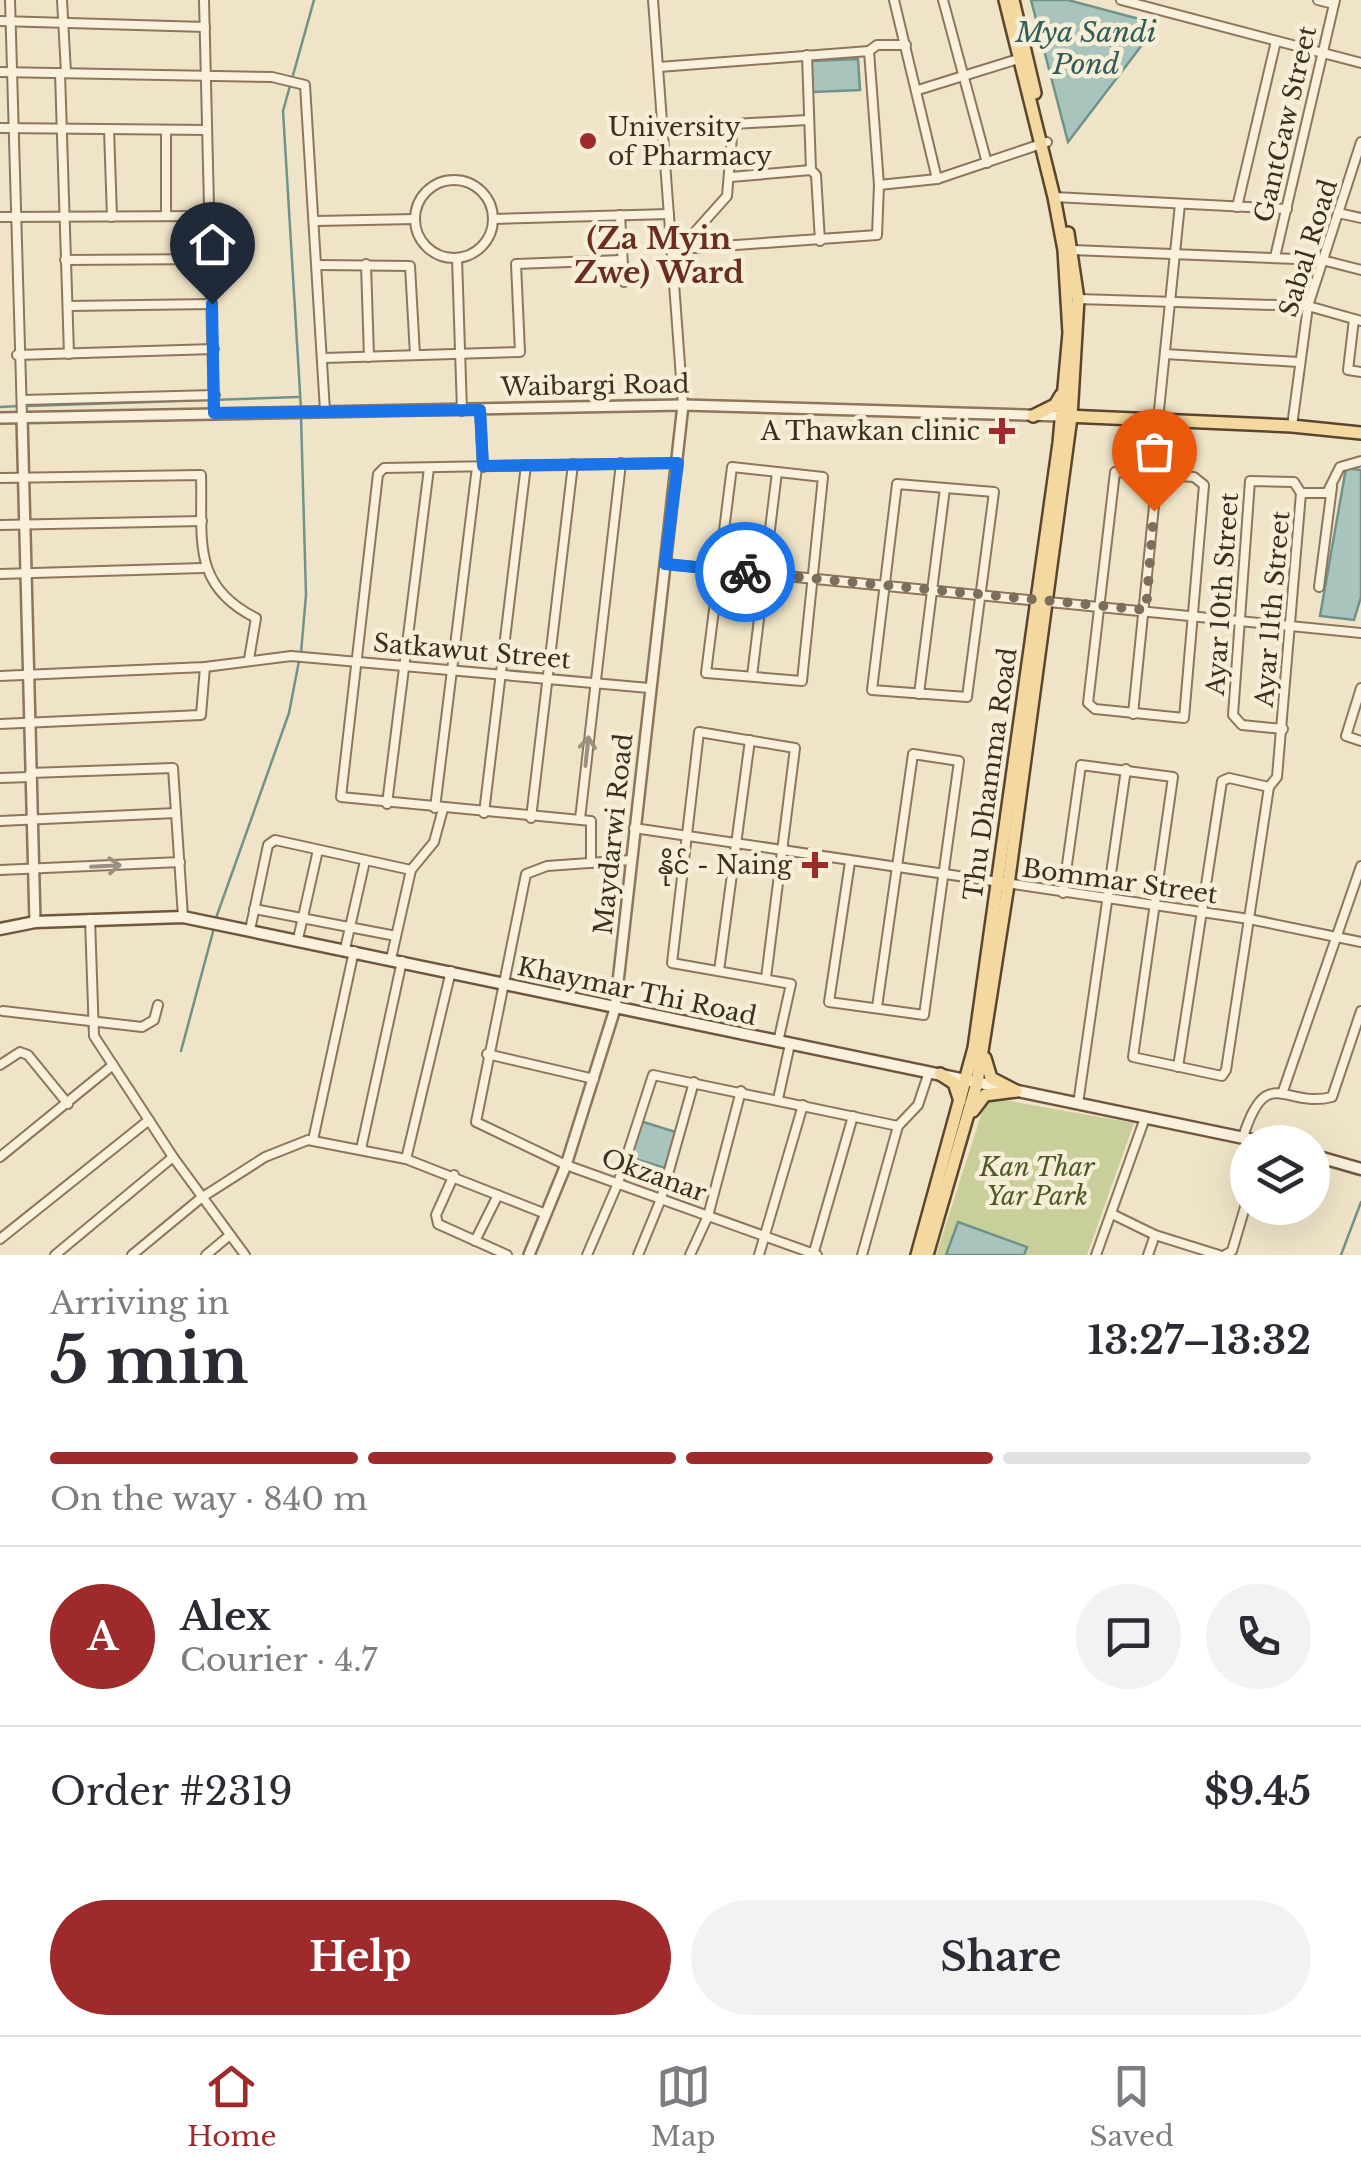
<!DOCTYPE html>
<meta charset="utf-8">
<style>
body{margin:0;font-family:"Libre Baskerville","Noto Sans Myanmar",serif;background:#f2f2f3;color:#2b2b33;height:100vh;display:flex;flex-direction:column;font-size:38px;white-space:nowrap}
*{box-sizing:border-box;margin:0}
p{font-size:32px;color:#7c7c81}
.icon{flex:none;width:55px;height:55px;fill:none;stroke:currentColor;stroke-width:2;stroke-linecap:round;stroke-linejoin:round}
.map{position:relative;height:1255px;overflow:hidden}
.side{display:flex;flex-direction:column;background:#fff;flex:1}
.side>*{flex:none}
.controls{position:absolute;left:1230px;top:1125px;display:grid;gap:20px}
.controls a{display:grid;place-items:center;width:100px;height:100px;border-radius:50%;background:#fff;box-shadow:0 10px 40px #0002;font-size:50px}
.pin{position:absolute;display:grid;place-items:center;width:85px;height:85px;color:#fff;margin:-102px -42px;border-radius:50% 50% 50% 0;rotate:-45deg;box-shadow:0 0 10px #0007}
.pin .icon{rotate:45deg}
.courier{position:absolute;display:grid;place-items:center;width:100px;height:100px;margin:-50px;border:8px solid #1a73e8;border-radius:50%;background:#fff;color:#222;box-shadow:0 2px 12px #0007}
.headline em{font-style:normal;font-weight:800}
.headline div{display:flex;flex-direction:column-reverse}
.headline{display:flex;align-items:center;justify-content:space-between;height:170px;padding:0 50px}
h1{font-size:65px;font-weight:800;line-height:75px}
.bar{display:grid;grid-template-columns:repeat(4,1fr);gap:15px 10px;align-content:center;height:120px;padding:0 50px}
.bar i{height:12px;border-radius:8px;background:#e1e1e2}
.bar .on{background:#9e2a2b}
.bar p{grid-column:span 4}
.line{display:flex;align-items:center;gap:25px;padding:0 50px;border-top:2px solid #e1e1e2}
.line div{flex:1}
.round{display:grid;place-items:center;flex:none;width:105px;height:105px;border-radius:52px;background:#f2f2f3}
.cta{display:flex;gap:20px;margin-top:auto;padding:20px 50px}
.cta a{flex:1;height:115px;border-radius:60px;background:#9e2a2b;color:#fff;font-size:40px;font-weight:800;line-height:115px;text-align:center}
.cta a+a{background:#f2f2f3;color:#2b2b33}
.menu{display:flex;justify-content:space-around;align-items:center;height:140px;border-top:2px solid #e1e1e2;background:#fff;font-size:28px;color:#7c7c81}
.menu a{display:grid;justify-items:center;gap:5px}
.menu .on{color:#9e2a2b}
.map>svg:first-child{display:block}
</style>
<div class="map">
<svg width="1361" height="1255" viewBox="0 0 1361 1255">
<rect width="100%" height="100%" fill="#f0e4c8"/>
<path fill="#c9cf9b" d="M987,1097L1134,1123L1087,1255H936Z"/>
<g fill="#a9c4bc" stroke="#6f938a" stroke-width="2.5">
<path d="M1031,0H1068L1158,24L1068,142Z"/>
<path d="M858,59L860,90L813,92L811,61Z"/>
<path d="M1346,468L1361,470V597L1354,620L1320,616Z"/>
<path d="M640,1121L676,1132L665,1168L629,1157Z"/>
<path d="M958,1222L1027,1247L1024,1255H946Z"/>
</g>
<g fill="none" stroke-linecap="round" stroke-linejoin="round">
<g stroke="#6f938a" stroke-width="2.5">
<path d="M27,406L298,397"/>
<path d="M0,407L19,406"/>
<path d="M301,409L283,111L314,0"/>
<path d="M301,653L306,595L301,417"/>
<path d="M216,918L289,713L299,661"/>
<path d="M181,1051L214,928"/>
<path d="M1341,1255L1361,1202"/>
</g>
<g stroke="#8d765c" stroke-width="12">
<g id="minor">
<path d="M10,0L22,417"/>
<path d="M62,0L66,73"/>
<path d="M204,0L214,413"/>
<path d="M653,0L683,405"/>
<path d="M894,0L937,179"/>
<path d="M943,0L987,163"/>
<path d="M1121,0L1361,63"/>
<path d="M1318,0L1334,4"/>
<path d="M0,21L205,27"/>
<path d="M869,51L877,45H906"/>
<path d="M807,55L811,170L816,175L820,241"/>
<path d="M659,67L869,51L879,185L877,235L679,249"/>
<path d="M0,72L272,77L305,85L325,411"/>
<path d="M60,73L69,354"/>
<path d="M918,90L1018,59"/>
<path d="M0,128L207,130"/>
<path d="M109,129L112,217"/>
<path d="M731,177L811,170"/>
<circle cx="454" cy="219" r="39"/>
<path d="M879,185L937,179L1047,142"/>
<path d="M1054,197L1287,209"/>
<path d="M1237,207L1276,41"/>
<path d="M1338,213L1361,218"/>
<path d="M620,215L624,282"/>
<path d="M166,216V130"/>
<path d="M0,217L209,216"/>
<path d="M493,219L669,214"/>
<path d="M316,221L415,219"/>
<path d="M1072,250L1322,260L1361,270"/>
<path d="M677,252L727,196L733,124L808,120"/>
<path d="M1275,257L1335,0"/>
<path d="M457,258L462,411"/>
<path d="M65,260L211,259"/>
<path d="M366,264L369,357"/>
<path d="M319,265L410,266L415,355"/>
<path d="M1078,299L1308,306L1361,321"/>
<path d="M68,306L212,304"/>
<path d="M1354,319L1348,370L1361,372"/>
<path d="M1165,354L1299,362"/>
<path d="M17,355L214,349"/>
<path d="M324,358L520,352L516,264L622,260"/>
<path d="M22,400L215,395"/>
<path d="M480,410L483,467"/>
<path d="M1158,420L1180,204"/>
<path d="M1292,426L1308,306L1361,142"/>
<path d="M732,467L823,477L802,681L706,673Z"/>
<path d="M1115,472L1194,477L1204,485L1184,718L1095,709L1088,703Z"/>
<path d="M0,478L201,475C203,538 190,585 256,618L249,659"/>
<path d="M897,484L994,492L967,697L872,690Z"/>
<path d="M1301,493H1327L1340,467L1361,461"/>
<path d="M0,525L202,521"/>
<path d="M665,564L1361,633"/>
<path d="M0,574L203,568"/>
<path d="M1319,587L1332,487"/>
<path d="M0,676L205,667L291,656L649,688"/>
<path d="M752,676L777,472"/>
<path d="M1361,688L1346,736L1361,741"/>
<path d="M919,694L945,488"/>
<path d="M1133,714L1157,476"/>
<path d="M0,724L201,715L205,667"/>
<path d="M1283,729L1242,725L1233,715L1250,481L1294,482L1301,493"/>
<path d="M30,773L173,768L183,917"/>
<path d="M0,778L30,777"/>
<path d="M387,804L429,468"/>
<path d="M435,808L477,467"/>
<path d="M484,813L526,465"/>
<path d="M531,818L573,464"/>
<path d="M580,819L621,463"/>
<path d="M0,821L176,813"/>
<path d="M634,828L1249,919L1361,942"/>
<path d="M631,860L547,866L526,874L476,1122L566,1165L817,1255"/>
<path d="M850,862L829,1002L924,1015L959,761L913,754L877,1007"/>
<path d="M591,863V821L341,797L378,474L384,468L678,463"/>
<path d="M0,870L180,862"/>
<path d="M1063,893L1081,765L1173,777L1133,1057L1222,1076L1226,1070L1269,787L1277,777L1301,493"/>
<path d="M254,909L396,936"/>
<path d="M90,919L94,1036L173,1157L245,1255"/>
<path d="M250,930L268,845L275,840L411,870"/>
<path d="M298,939L318,850"/>
<path d="M345,949L365,861"/>
<path d="M391,959L411,870L434,842L443,809"/>
<path d="M719,971L750,740"/>
<path d="M766,978L795,748L699,732L672,963L791,984L778,1042"/>
<path d="M3,1011L142,1027L154,1020L158,1005"/>
<path d="M487,1054L594,1079"/>
<path d="M0,1065L20,1052L28,1055L68,1104"/>
<path d="M1178,1067L1222,781L1229,778L1269,787"/>
<path d="M1283,1091L1361,866"/>
<path d="M778,1099L790,1044"/>
<path d="M1078,1104L1126,769"/>
<path d="M1243,1137C1267,1062 1284,1109 1332,1097L1361,1011"/>
<path d="M313,1140L354,951"/>
<path d="M361,1149L402,961"/>
<path d="M0,1157L113,1065"/>
<path d="M406,1159L451,971"/>
<path d="M454,1175L436,1215L438,1224L507,1255"/>
<path d="M1112,1214L1155,1235L1219,1255"/>
<path d="M0,1239L149,1120"/>
<path d="M475,1241L498,1195"/>
<path d="M55,1255L173,1157"/>
<path d="M132,1255L201,1198L265,1157L308,1140L406,1159L546,1214"/>
<path d="M206,1255L230,1235"/>
<path d="M587,1255L618,1183L653,1075L898,1126"/>
<path d="M638,1255L661,1199L694,1082"/>
<path d="M690,1255L708,1216L741,1091"/>
<path d="M759,1255L803,1105"/>
<path d="M813,1255L853,1116"/>
<path d="M862,1255L898,1126L918,1105L929,1072"/>
<path d="M1096,1255L1145,1118"/>
<path d="M1148,1255L1155,1235"/>
<path d="M1225,1255L1232,1251L1248,1197"/>
</g>
</g>
<g stroke="#8d765c" stroke-width="14">
<g id="tertiary">
<path d="M22,417L35,922"/>
<path d="M0,418L683,405L1062,416"/>
<path d="M529,1255L566,1165L615,1009L683,405"/>
</g>
</g>
<g stroke="#6f573f" stroke-width="15">
<g id="secondary">
<path d="M0,929L35,922L183,917L1263,1142"/>
<path d="M1312,1155L1361,1169"/>
</g>
</g>
<g stroke="#5b4430" stroke-width="16">
<g id="primary">
<path d="M1013,0L1035,93"/>
<path d="M1033,416L1055,405L1061,395"/>
<path d="M1066,416L1292,426L1361,433"/>
<path d="M985,1058L991,1078L1016,1091"/>
<path d="M940,1074L954,1083L960,1101"/>
<path d="M973,1111L985,1095L1016,1091"/>
<path d="M917,1255L974,1048L1059,443L1069,333L1064,250L1054,197L1005,0"/>
<path d="M927,1255L977,1083L1008,885L1071,417L1078,299L1068,233"/>
</g>
</g>
<use href="#minor" stroke="#faf1dc" stroke-width="8"/>
<use href="#tertiary" stroke="#faf1dc" stroke-width="9"/>
<use href="#secondary" stroke="#faf1dc" stroke-width="10"/>
<use href="#primary" stroke="#f3d9a0" stroke-width="11"/>
</g>
<defs><path id="oneway-shaft" d="M-6 0H5M1.5-3L5.5 0L1.5 3" fill="none" stroke-width="1.6" stroke-linecap="round" stroke-linejoin="round" transform="scale(2.5)"/></defs>
<g stroke="#9c907e">
<use href="#oneway-shaft" transform="translate(587 751) rotate(-84)"/>
<use href="#oneway-shaft" transform="translate(106 866) rotate(-3)"/>
</g>
<g fill="none" stroke-linecap="round" stroke-linejoin="round">
<path stroke="#7c6e5b" stroke-width="10" stroke-dasharray="0 18" d="M745,572L1146,610L1154,511"/>
<path stroke="#1a73e8" stroke-width="12" d="M212,304L214,413L480,410L483,466L678,463L665,564L745,572"/>
</g>
<g fill="#9e2a2b" stroke="#f7eed8" stroke-width="4">
<circle cx="588" cy="141" r="10"/>
<path d="M997 416h10v10h10v10h-10v10h-10v-10h-10v-10h10z"/>
<path d="M810 850h10v10h10v10h-10v10h-10v-10h-10v-10h10z"/>
</g>
<g text-anchor="middle" stroke-width="9" stroke-linejoin="round" paint-order="stroke">
<g font-size="25" fill="#3d2e20" stroke="#f7eed8">
<text transform="translate(1285 124) rotate(-77)" y="9">GantGaw Street</text>
<text transform="translate(1308 248) rotate(-73)" y="9">Sabal Road</text>
<text transform="translate(595 385) rotate(-1)" y="9">Waibargi Road</text>
<text transform="translate(1222 594) rotate(-86)" y="9">Ayar 10th Street</text>
<text transform="translate(1272 609) rotate(-85)" y="9">Ayar 11th Street</text>
<text transform="translate(472 651) rotate(5)" y="9">Satkawut Street</text>
<text transform="translate(990 774) rotate(-82)" y="9">Thu Dhamma Road</text>
<text transform="translate(613 834) rotate(-84)" y="9">Maydarwi Road</text>
<text transform="translate(1120 881) rotate(8)" y="9">Bommar Street</text>
<text transform="translate(637 991) rotate(12)" y="9">Khaymar Thi Road</text>
<text transform="translate(654 1175) rotate(20)" y="9">Okzanar</text>
</g>
<g font-size="25" fill="#3d2e20" stroke="#f7eed8" text-anchor="end">
<text x="608" y="136" text-anchor="start">University<tspan x="608" dy="29">of Pharmacy</tspan></text>
<text x="980" y="440">A Thawkan clinic</text>
<text x="792" y="874">နိုင် - Naing</text>
</g>
<g font-size="25" font-style="italic" fill="#4d5a26" stroke="#f7eed8">
<text x="1037" y="1176">Kan Thar<tspan x="1037" dy="29">Yar Park</tspan></text>
</g>
<g font-size="28" font-style="italic" fill="#2f5d5a" stroke="#f7eed8">
<text x="1086" y="42">Mya Sandi<tspan x="1086" dy="32">Pond</tspan></text>
</g>
<g font-size="30" font-weight="bold" fill="#6b2e1e" stroke="#f7eed8">
<text x="659" y="249">(Za Myin<tspan x="659" dy="34">Zwe) Ward</tspan></text>
</g>
</g>
</svg>
<div class="controls">
<a><svg class="icon" aria-label="layers" viewBox="0 0 24 24"><path d="M12 4l9 5-9 5-9-5zM3 14l9 5 9-5"/></svg></a>
</div>
<div class="pin" style="left:1154px;top:511px;background:#ea580c"><svg class="icon" aria-label="bag" viewBox="0 0 24 24"><path d="M5 8h14l-1 12H6zM9 8a3 3 0 0 1 6 0"/></svg></div>
<div class="pin" style="left:212px;top:304px;background:#1f2937"><svg class="icon" aria-label="home" viewBox="0 0 24 24"><path d="M3 11l9-7 9 7M6 9v11h12V9"/></svg></div>
<div class="courier" style="left:745px;top:572px"><svg class="icon" aria-label="bike" viewBox="0 0 24 24"><circle cx="6" cy="16" r="4"/><circle cx="18" cy="16" r="4"/><path d="M6 16l4-8h5l3 8M10 8l3 8H6M13 5h3"/></svg></div>
</div>
<section class="side">
<div class="headline"><div><h1>5 min</h1><p>Arriving in</p></div><em>13:27–13:32</em></div>
<div class="bar"><i class="on"></i><i class="on"></i><i class="on"></i><i></i><p>On the way · 840 m</p></div>
<div class="line" style="height:180px"><b class="round" style="background:#9e2a2b;color:#fff">A</b><div><b>Alex</b><p>Courier · 4.7</p></div><a class="round"><svg class="icon" aria-label="chat" viewBox="0 0 24 24"><path d="M4 5h16v11H9l-5 4z"/></svg></a><a class="round"><svg class="icon" aria-label="phone" viewBox="0 0 24 24"><path d="M5 4h4l2 5-3 2q2 4 5 5l2-3 5 2v4C11 20 4 13 5 4z"/></svg></a></div>
<div class="line" style="height:130px"><div>Order #2319</div><b>$9.45</b></div>
<div class="cta"><a>Help</a><a>Share</a></div>
</section>
<nav class="menu">
<a class="on"><svg class="icon" aria-label="home" viewBox="0 0 24 24"><path d="M3 11l9-7 9 7M6 9v11h12V9"/></svg>Home</a>
<a><svg class="icon" aria-label="map" viewBox="0 0 24 24"><path d="M3 6l6-2 6 2 6-2v14l-6 2-6-2-6 2zM9 4v14M15 6v14"/></svg>Map</a>
<a><svg class="icon" aria-label="saved" viewBox="0 0 24 24"><path d="M7 4h10v16l-5-4-5 4z"/></svg>Saved</a>
</nav>
